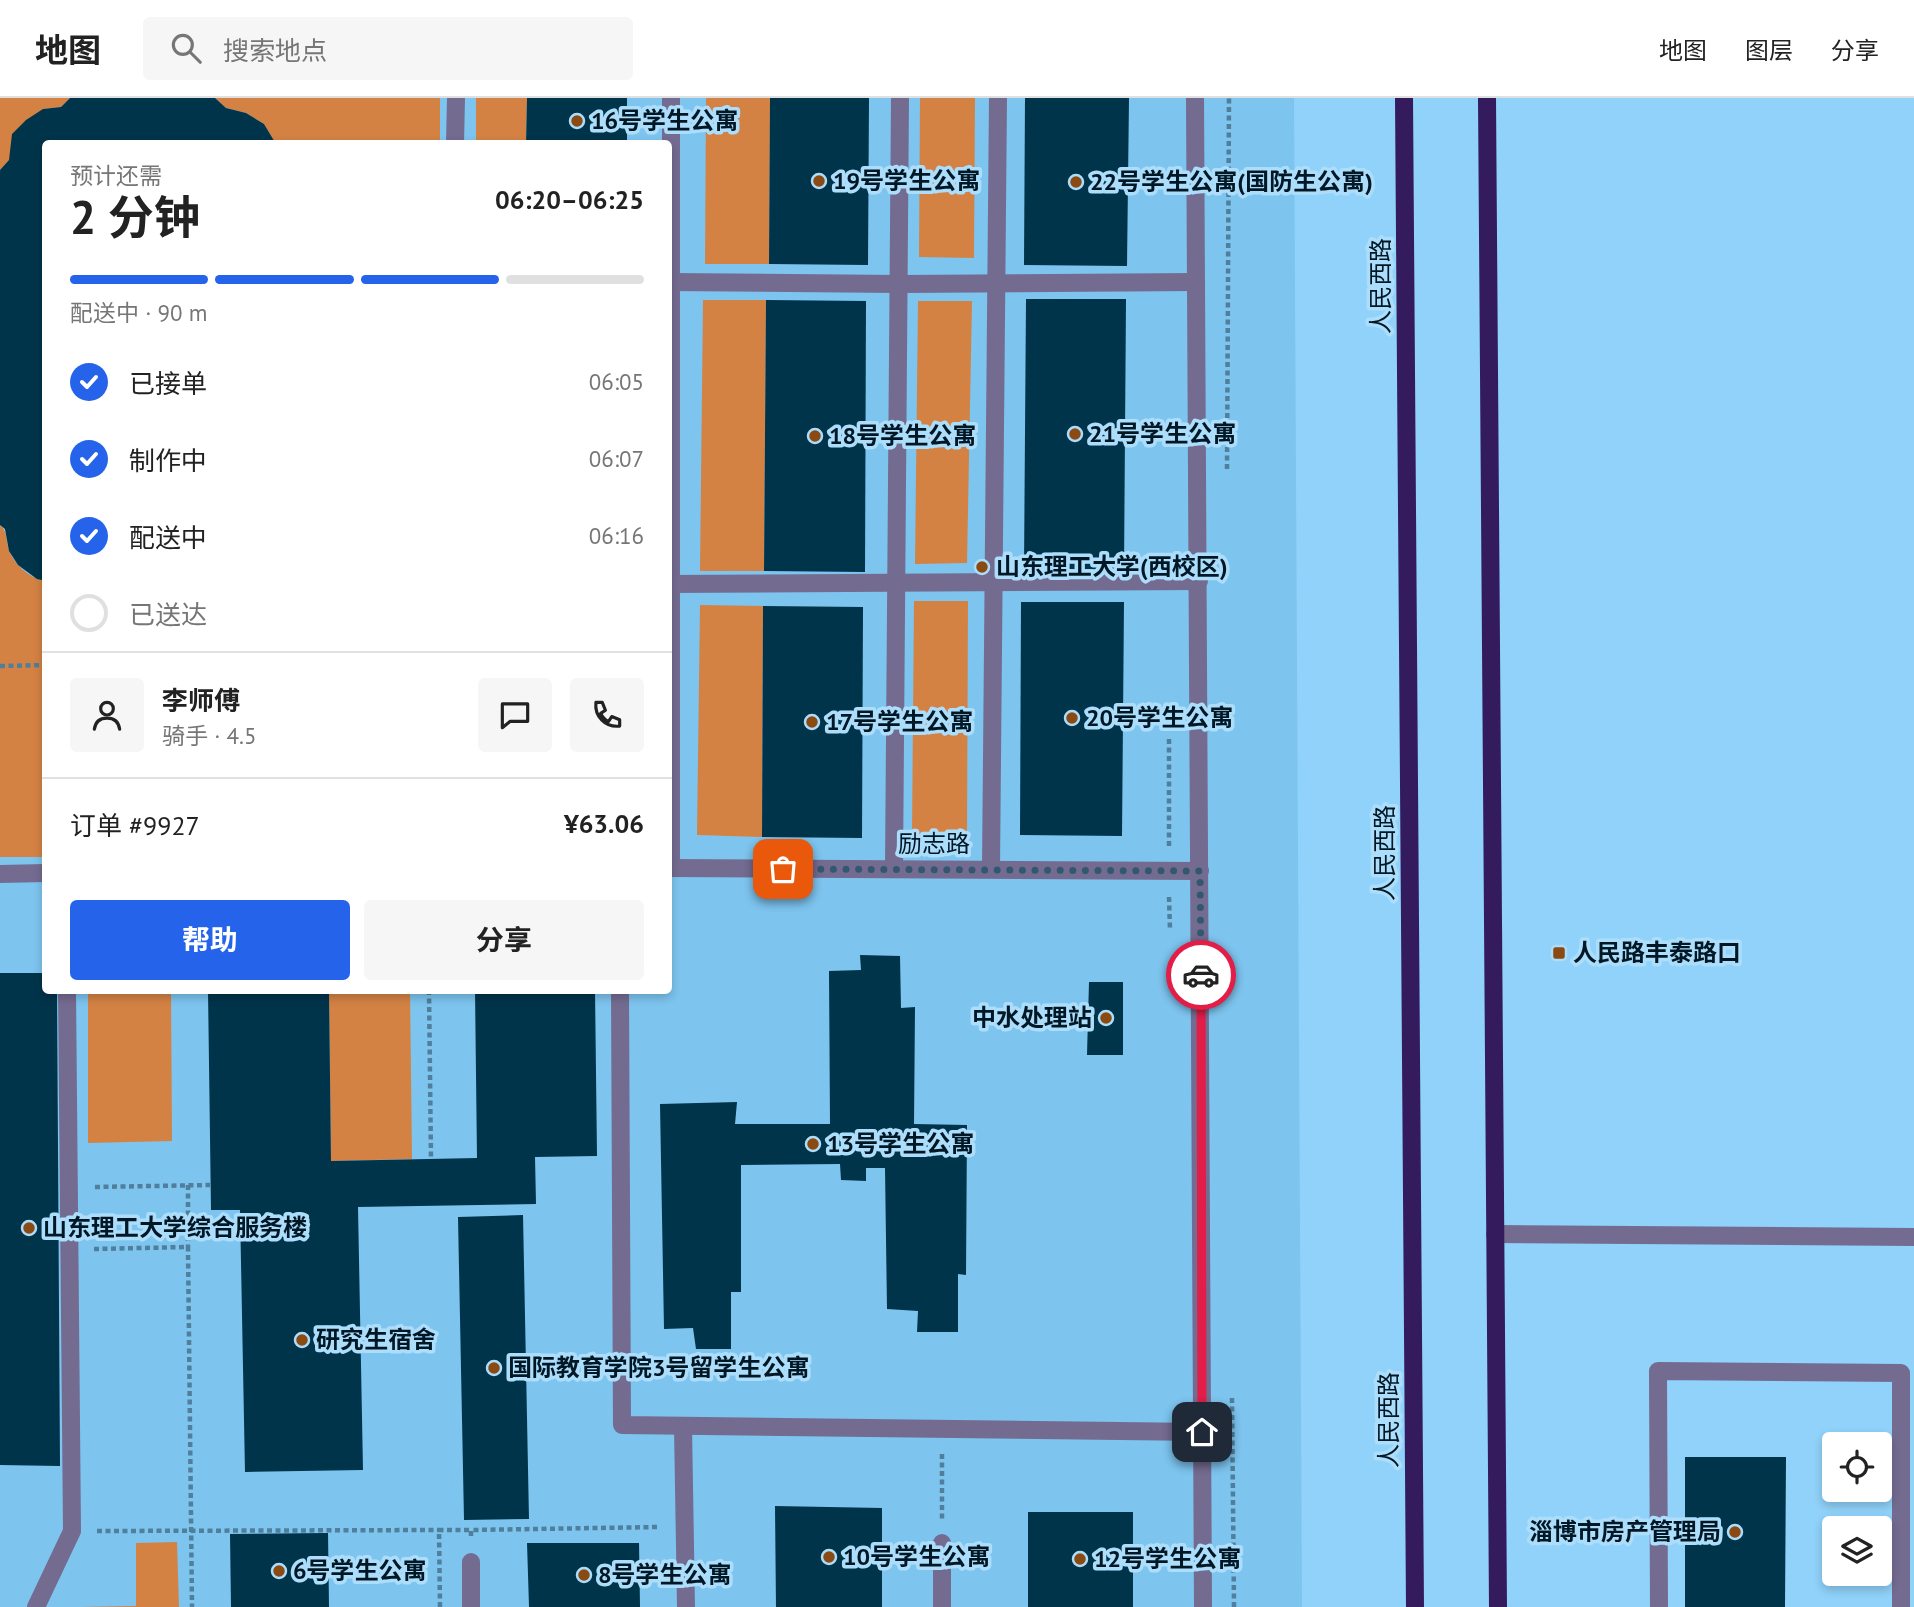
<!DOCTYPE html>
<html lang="zh">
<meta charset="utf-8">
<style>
body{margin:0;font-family:"PT Sans","Noto Sans SC",sans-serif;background:#f6f6f6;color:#222;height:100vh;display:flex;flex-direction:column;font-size:26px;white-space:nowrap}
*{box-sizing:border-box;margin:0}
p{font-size:23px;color:#767676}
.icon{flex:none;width:38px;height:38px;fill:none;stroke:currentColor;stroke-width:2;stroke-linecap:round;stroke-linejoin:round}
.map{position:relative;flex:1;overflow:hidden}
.side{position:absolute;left:42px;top:42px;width:630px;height:854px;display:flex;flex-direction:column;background:#fff;border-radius:7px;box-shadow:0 4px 10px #0003}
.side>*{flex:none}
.buttons{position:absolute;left:1822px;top:1334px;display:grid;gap:14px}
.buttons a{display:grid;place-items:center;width:70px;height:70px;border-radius:7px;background:#fff;box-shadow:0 4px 10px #0003;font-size:35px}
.pin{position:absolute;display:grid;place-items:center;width:60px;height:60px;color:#fff;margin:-30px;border-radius:14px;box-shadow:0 4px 10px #0006}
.courier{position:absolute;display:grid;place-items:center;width:70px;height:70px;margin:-35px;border:5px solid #e11d48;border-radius:50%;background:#fff;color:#222;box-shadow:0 2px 9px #0007}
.summary em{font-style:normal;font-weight:700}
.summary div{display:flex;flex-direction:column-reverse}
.summary{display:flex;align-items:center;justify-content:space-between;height:119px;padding:0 28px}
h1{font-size:46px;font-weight:700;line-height:52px}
.bar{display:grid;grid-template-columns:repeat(4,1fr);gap:10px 7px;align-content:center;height:84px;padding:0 28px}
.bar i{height:9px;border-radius:5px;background:#e0e0e0}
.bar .selected{background:#2563eb}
.bar p{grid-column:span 4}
.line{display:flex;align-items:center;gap:18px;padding:0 28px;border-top:2px solid #e0e0e0}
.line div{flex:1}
.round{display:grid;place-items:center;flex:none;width:74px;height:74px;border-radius:7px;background:#f6f6f6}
ol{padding:0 28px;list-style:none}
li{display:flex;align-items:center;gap:21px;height:77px}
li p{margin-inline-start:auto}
li .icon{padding:7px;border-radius:50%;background:#2563eb;color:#fff;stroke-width:4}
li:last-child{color:#767676}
li i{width:38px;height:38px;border:4px solid #e0e0e0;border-radius:50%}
.action{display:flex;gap:14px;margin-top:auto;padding:14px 28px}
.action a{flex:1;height:80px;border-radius:7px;background:#2563eb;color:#fff;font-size:28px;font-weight:700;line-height:80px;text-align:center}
.action a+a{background:#f6f6f6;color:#222}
header{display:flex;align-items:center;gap:42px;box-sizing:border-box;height:98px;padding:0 35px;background:#fff;border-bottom:2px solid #e0e0e0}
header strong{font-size:33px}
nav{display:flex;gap:38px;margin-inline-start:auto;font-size:24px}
.search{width:490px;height:63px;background:#f6f6f6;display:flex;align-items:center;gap:18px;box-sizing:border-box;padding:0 24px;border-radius:7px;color:#767676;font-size:26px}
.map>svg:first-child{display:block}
</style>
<header>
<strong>地图</strong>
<div class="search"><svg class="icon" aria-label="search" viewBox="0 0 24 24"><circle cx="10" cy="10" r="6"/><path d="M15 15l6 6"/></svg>搜索地点</div>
<nav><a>地图</a><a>图层</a><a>分享</a></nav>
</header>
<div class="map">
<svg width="1914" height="1509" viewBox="0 0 1914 1509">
<rect width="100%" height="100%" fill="#90d2fa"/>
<path fill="#7dc4ef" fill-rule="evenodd" d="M0,0H1294L1302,1509H0ZM46,46H668V892H46Z"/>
<g fill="#d48244">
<path d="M0,0H70L61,9L43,11L9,62L0,72Z"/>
<path d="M215,0H440V45H275L264,26L246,15L226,10Z"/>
<path d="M476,0H527L526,45L476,46Z"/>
<path d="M706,0H770L769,166H705Z"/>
<path d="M920,0H975L974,160L919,159Z"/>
<path d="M703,202H766L764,473H700Z"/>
<path d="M918,203H972L967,465L915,466Z"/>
<path d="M0,427C7,433 6,440 8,449C12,465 29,480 45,483V759H0Z"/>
<path d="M914,503H968L967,737L912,736Z"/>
<path d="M700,507L763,508L762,739L697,737Z"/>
<path d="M88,893H171L172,1043L88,1045Z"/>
<path d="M329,893H410L412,1061L331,1063Z"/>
<path d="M177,1444L179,1509H79L136,1508V1445Z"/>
</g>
<g fill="#00344b">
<path d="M70,0H215L226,10L246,15L264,26L276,46H46V483L37,481L18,467L9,453L5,431L0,427V72L9,62L12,36L26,22L43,11L61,9Z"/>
<path d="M527,0H627V46H526Z"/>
<path d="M770,0H869L868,167L769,166Z"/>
<path d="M1025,0H1129L1127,168L1024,167Z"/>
<path d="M1026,201H1126L1124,471H1024Z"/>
<path d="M766,202L866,203L865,474L764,473Z"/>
<path d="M1021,504H1124L1122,738L1020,737Z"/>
<path d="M763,508L863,509L862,740L762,739Z"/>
<path d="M860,857L900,858L901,910L915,909L914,1026L967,1027L966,1177L958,1176V1234H917L918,1213L887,1211L885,1070H866V1083L841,1082L840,1066L741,1067V1194H731V1251H696L693,1230L664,1231L660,1006L737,1004L735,1026H830L829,873L861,872Z"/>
<path d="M0,875H46V892H57L60,1368L0,1367Z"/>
<path d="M1089,884H1123V957H1087Z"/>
<path d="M208,892H329L331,1063L477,1060L475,892H595L597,1058L535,1059L536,1106L358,1109L363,1372L245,1374L240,1112H211Z"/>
<path d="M523,1117L529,1421L464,1422L458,1119Z"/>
<path d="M1685,1359H1786L1785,1509H1685Z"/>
<path d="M775,1408L882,1410V1509H776Z"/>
<rect x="1028" y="1414" width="105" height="95"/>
<path d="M328,1435L329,1509H231L230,1436Z"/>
<path d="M527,1445H639L640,1509H529Z"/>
</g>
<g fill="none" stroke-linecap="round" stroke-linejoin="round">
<g stroke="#507f9c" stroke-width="4.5" stroke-dasharray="5 3.5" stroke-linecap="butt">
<path d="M1227,371L1229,0"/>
<path d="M0,568L46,567"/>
<path d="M1169,748V638"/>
<path d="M1169,799L1170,832"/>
<path d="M429,892L431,1061"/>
<path d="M188,1087V1149"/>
<path d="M95,1089L210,1087"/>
<path d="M94,1151L188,1149L192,1509"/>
<path d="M1232,1300L1234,1509"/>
<path d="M942,1356V1421"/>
<path d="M97,1433L439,1432"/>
<path d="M471,1438V1432L659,1429"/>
<path d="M440,1509L439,1432H471"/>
</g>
<g stroke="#746b91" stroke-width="18">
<path d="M671,0V770"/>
<path d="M1195,0L1203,1509"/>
<path d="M455,46L456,0"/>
<path d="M668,184L899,186L1196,184"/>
<path d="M668,486L1199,483"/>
<path d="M668,770L1200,773"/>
<path d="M991,770L998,0"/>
<path d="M894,771L900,0"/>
<path d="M0,776L46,775"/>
<path d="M620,892L622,1327L1202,1334"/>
<path d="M1495,1136L1914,1139"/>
<path d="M683,1328L686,1509"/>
<path d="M942,1445V1509"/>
<path d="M471,1464V1509"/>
<path d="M36,1509L72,1433L67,892"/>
<path d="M1659,1509L1658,1273L1901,1275V1509"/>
</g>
<g stroke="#341b5e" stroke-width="18">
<path d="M1404,0L1415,1509"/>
<path d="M1487,0L1498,1509"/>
</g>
</g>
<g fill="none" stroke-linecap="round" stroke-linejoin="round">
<path stroke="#325870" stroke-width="7" stroke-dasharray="0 12.6" d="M783,771L1200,773L1201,877"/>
<path stroke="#e11d48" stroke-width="9" d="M1201,877L1202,1334"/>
</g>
<g fill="#8a4a12" stroke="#acddfb" stroke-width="2.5">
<circle cx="577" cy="23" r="7"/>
<circle cx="819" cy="83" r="7"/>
<circle cx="1076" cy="84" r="7"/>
<circle cx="1075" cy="336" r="7"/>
<circle cx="815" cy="338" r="7"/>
<circle cx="982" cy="469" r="7"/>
<circle cx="1072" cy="620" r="7"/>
<circle cx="812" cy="624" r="7"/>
<rect x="1552" y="848" width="14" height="14" rx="3.5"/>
<circle cx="1106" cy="920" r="7"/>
<circle cx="813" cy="1046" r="7"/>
<circle cx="29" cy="1130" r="7"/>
<circle cx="302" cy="1242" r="7"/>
<circle cx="494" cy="1270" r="7"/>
<circle cx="1735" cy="1434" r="7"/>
<circle cx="829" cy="1459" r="7"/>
<circle cx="1080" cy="1461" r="7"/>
<circle cx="279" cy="1473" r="7"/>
<circle cx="584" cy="1477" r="7"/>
</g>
<g text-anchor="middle" stroke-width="7" stroke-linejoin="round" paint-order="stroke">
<g font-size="24" font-weight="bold" fill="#001725" stroke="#acddfb" text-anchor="start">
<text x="591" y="31">16号学生公寓</text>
<text x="833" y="91">19号学生公寓</text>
<text x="1090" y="92">22号学生公寓(国防生公寓)</text>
<text x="1089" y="344">21号学生公寓</text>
<text x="829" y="346">18号学生公寓</text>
<text x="996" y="477">山东理工大学(西校区)</text>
<text x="1086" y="628">20号学生公寓</text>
<text x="826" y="632">17号学生公寓</text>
<text x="1573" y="863">人民路丰泰路口</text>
<text x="1092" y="928" text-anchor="end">中水处理站</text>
<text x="827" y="1054">13号学生公寓</text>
<text x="43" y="1138">山东理工大学综合服务楼</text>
<text x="316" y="1250">研究生宿舍</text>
<text x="508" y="1278">国际教育学院3号留学生公寓</text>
<text x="1721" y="1442" text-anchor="end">淄博市房产管理局</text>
<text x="843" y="1467">10号学生公寓</text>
<text x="1094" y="1469">12号学生公寓</text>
<text x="293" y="1481">6号学生公寓</text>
<text x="598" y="1485">8号学生公寓</text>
</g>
<g font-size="24" fill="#001725" stroke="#acddfb">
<text transform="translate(1381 188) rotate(-90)" y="8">人民西路</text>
<text x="934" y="754">励志路</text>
<text transform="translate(1385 755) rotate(-90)" y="8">人民西路</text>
<text transform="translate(1389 1322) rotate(-90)" y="8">人民西路</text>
</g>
</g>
</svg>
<div class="buttons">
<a><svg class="icon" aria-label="locate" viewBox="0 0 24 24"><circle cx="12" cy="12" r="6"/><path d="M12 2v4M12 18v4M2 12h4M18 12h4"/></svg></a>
<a><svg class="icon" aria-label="layers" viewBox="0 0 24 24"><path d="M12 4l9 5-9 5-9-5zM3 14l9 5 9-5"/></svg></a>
</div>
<div class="pin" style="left:783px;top:771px;background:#ea580c"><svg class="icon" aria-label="bag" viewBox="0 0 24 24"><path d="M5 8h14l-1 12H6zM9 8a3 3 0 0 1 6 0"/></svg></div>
<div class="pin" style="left:1202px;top:1334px;background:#1f2937"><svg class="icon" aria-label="home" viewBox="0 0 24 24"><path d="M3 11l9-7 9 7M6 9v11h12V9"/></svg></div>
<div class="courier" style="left:1201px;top:877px"><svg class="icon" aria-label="car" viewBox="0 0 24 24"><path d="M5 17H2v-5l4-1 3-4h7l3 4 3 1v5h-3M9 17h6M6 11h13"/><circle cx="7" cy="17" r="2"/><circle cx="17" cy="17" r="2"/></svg></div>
<section class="side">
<div class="summary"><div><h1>2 分钟</h1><p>预计还需</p></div><em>06:20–06:25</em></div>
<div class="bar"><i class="selected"></i><i class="selected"></i><i class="selected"></i><i></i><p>配送中 · 90 m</p></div>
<ol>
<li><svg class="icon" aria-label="check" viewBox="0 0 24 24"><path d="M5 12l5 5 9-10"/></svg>已接单<p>06:05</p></li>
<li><svg class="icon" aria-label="check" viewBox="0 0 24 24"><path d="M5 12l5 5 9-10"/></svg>制作中<p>06:07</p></li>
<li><svg class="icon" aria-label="check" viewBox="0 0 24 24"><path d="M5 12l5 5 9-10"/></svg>配送中<p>06:16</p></li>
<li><i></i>已送达</li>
</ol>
<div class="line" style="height:126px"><a class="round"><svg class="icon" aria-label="person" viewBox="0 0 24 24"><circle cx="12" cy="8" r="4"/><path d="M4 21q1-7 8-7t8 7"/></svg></a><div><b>李师傅</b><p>骑手 · 4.5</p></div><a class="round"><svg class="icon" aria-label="chat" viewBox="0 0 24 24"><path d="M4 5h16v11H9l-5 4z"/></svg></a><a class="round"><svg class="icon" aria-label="phone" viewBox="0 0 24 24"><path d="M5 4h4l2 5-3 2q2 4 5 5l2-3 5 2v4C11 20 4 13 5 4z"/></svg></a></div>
<div class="line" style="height:91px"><div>订单 #9927</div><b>¥63.06</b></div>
<div class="action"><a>帮助</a><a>分享</a></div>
</section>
</div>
